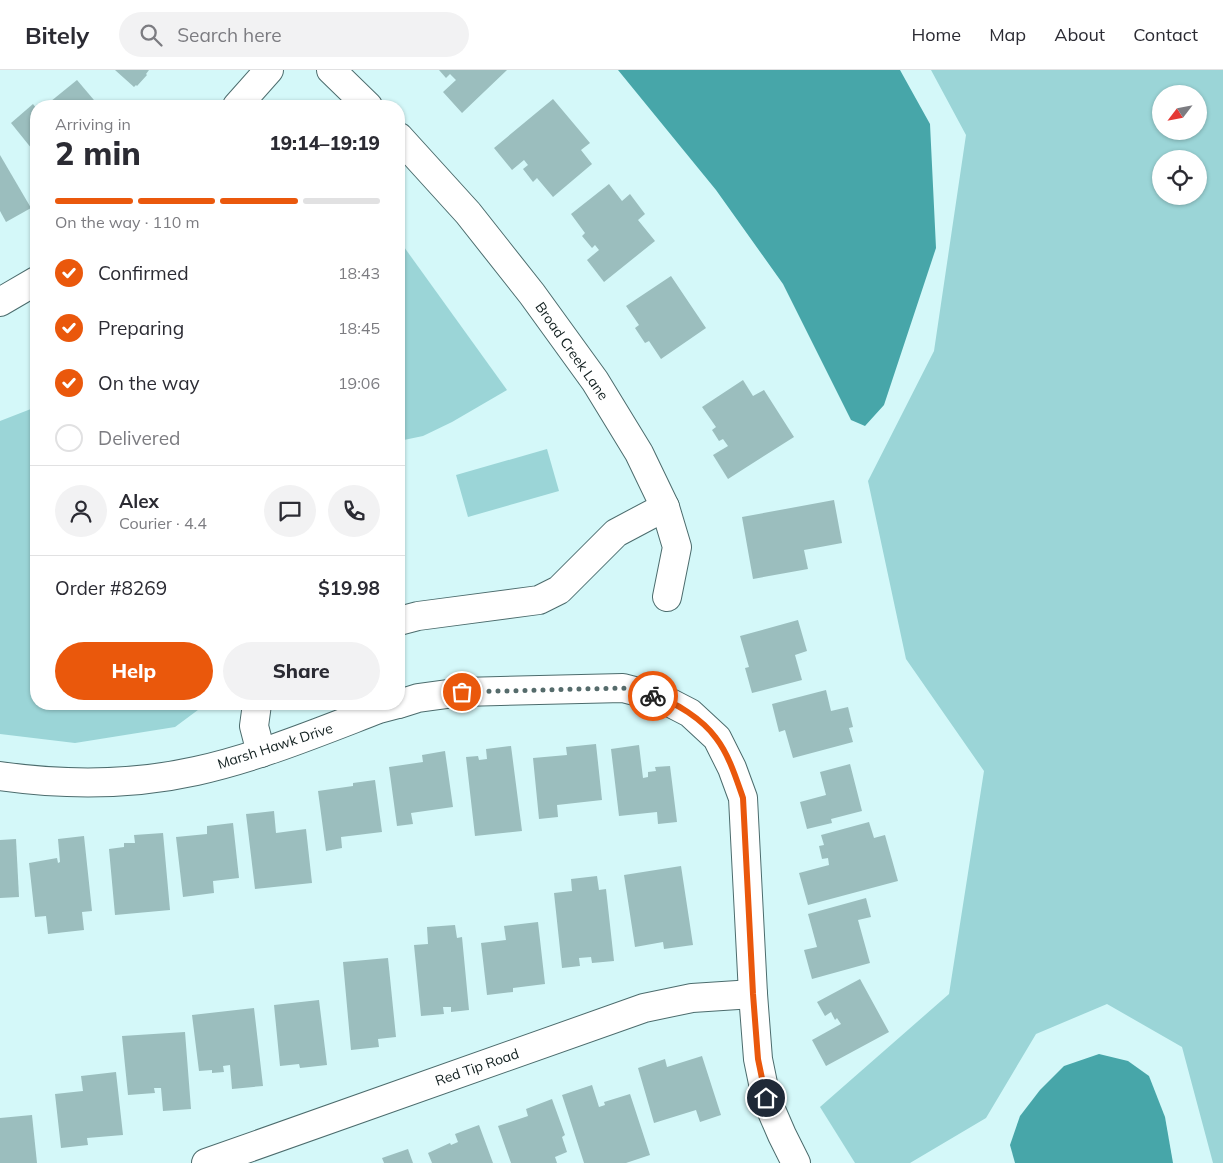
<!DOCTYPE html>
<meta charset="utf-8">
<style>
body{margin:0;font-family:Mulish,sans-serif;background:#f2f2f3;color:#2b2b33;height:100vh;display:flex;flex-direction:column;font-size:19px;white-space:nowrap}
*{box-sizing:border-box;margin:0}
p{font-size:16px;color:#7c7c81}
.icon{flex:none;width:28px;height:28px;fill:none;stroke:currentColor;stroke-width:2;stroke-linecap:round;stroke-linejoin:round}
.map{position:relative;flex:1;overflow:hidden}
.drawer{position:absolute;left:30px;top:30px;width:375px;height:610px;display:flex;flex-direction:column;background:#fff;border-radius:20px;box-shadow:0 1px 4px #0004}
.drawer>*{flex:none}
.needle{width:32px;rotate:238deg}
.buttons{position:absolute;left:1152px;top:15px;display:grid;gap:10px}
.buttons a{display:grid;place-items:center;width:55px;height:55px;border-radius:50%;background:#fff;box-shadow:0 1px 4px #0004;font-size:25px}
.pin{position:absolute;display:grid;place-items:center;width:42px;height:42px;color:#fff;margin:-21px;border:2px solid #fff;border-radius:50%;box-shadow:0 1px 5px #0007}
.courier{position:absolute;display:grid;place-items:center;width:50px;height:50px;margin:-25px;border:4px solid #ea580c;border-radius:50%;background:#fff;color:#222;box-shadow:0 1px 6px #0007}
.headline em{font-style:normal;font-weight:800}
.headline div{display:flex;flex-direction:column-reverse}
.headline{display:flex;align-items:center;justify-content:space-between;height:85px;padding:0 25px}
h1{font-size:32px;font-weight:800;line-height:38px}
.bar{display:grid;grid-template-columns:repeat(4,1fr);gap:8px 5px;align-content:center;height:60px;padding:0 25px}
.bar i{height:6px;border-radius:4px;background:#e1e1e2}
.bar .active{background:#ea580c}
.bar p{grid-column:span 4}
.line{display:flex;align-items:center;gap:12px;padding:0 25px;border-top:1px solid #e1e1e2}
.line div{flex:1}
.round{display:grid;place-items:center;flex:none;width:52px;height:52px;border-radius:26px;background:#f2f2f3}
ol{padding:0 25px;list-style:none}
li{display:flex;align-items:center;gap:15px;height:55px}
li p{margin-inline-start:auto}
li .icon{padding:5px;border-radius:50%;background:#ea580c;color:#fff;stroke-width:4}
li:last-child{color:#7c7c81}
li i{width:28px;height:28px;border:2px solid #e1e1e2;border-radius:50%}
.action{display:flex;gap:10px;margin-top:auto;padding:10px 25px}
.action a{flex:1;height:58px;border-radius:30px;background:#ea580c;color:#fff;font-size:20px;font-weight:800;line-height:58px;text-align:center}
.action a+a{background:#f2f2f3;color:#2b2b33}
header{display:flex;align-items:center;gap:30px;box-sizing:border-box;height:70px;padding:0 25px;background:#fff;border-bottom:1px solid #e1e1e2}
header strong{font-size:24px}
nav{display:flex;gap:28px;margin-inline-start:auto;font-size:18px}
.search{width:350px;height:45px;background:#f2f2f3;display:flex;align-items:center;gap:12px;box-sizing:border-box;padding:0 18px;border-radius:28px;color:#7c7c81;font-size:19px}
.map>svg:first-child{display:block}
</style>
<header>
<strong>Bitely</strong>
<div class="search"><svg class="icon" aria-label="search" viewBox="0 0 24 24"><circle cx="10" cy="10" r="6"/><path d="M15 15l6 6"/></svg>Search here</div>
<nav><a>Home</a><a>Map</a><a>About</a><a>Contact</a></nav>
</header>
<div class="map">
<svg width="1223" height="1093" viewBox="0 0 1223 1093">
<rect width="100%" height="100%" fill="#d4f8f9"/>
<g fill="#9bd5d7" fill-rule="evenodd">
<path d="M931,0H1223V1093H1213L1182,977L1107,934L1036,964L986,1048L910,1093H855L820,1037L949,924L984,701L906,589L868,411L934,281L966,65ZM1161,24H1199V61H1161ZM1161,89H1199V126H1161Z"/>
<path d="M399,170L507,320L452,352L423,366L399,371Z"/>
<path d="M36,337V634H206L175,657L75,673L0,664V351Z"/>
<path d="M547,379L559,421L468,447L456,405Z"/>
</g>
<g fill="#47a6a9">
<path d="M618,0H900L930,54L936,178L884,335L865,356L851,350L783,214L716,120Z"/>
<path d="M1099,984L1128,991L1149,1006L1165,1047L1173,1093H1015L1010,1075L1020,1046L1040,1020L1064,996Z"/>
</g>
<g fill="#9bbebe">
<path d="M115,0H149L146,4L147,5L137,16L136,15L134,17Z"/>
<path d="M439,0H507L462,43L443,22L456,10L450,4L446,8Z"/>
<path d="M77,10L99,36H45Z"/>
<path d="M553,29L590,73L581,80L592,94L553,127L537,108L533,112L523,99L528,95L524,90L512,100L494,78Z"/>
<path d="M33,34L36,38V84L11,53Z"/>
<path d="M0,85L31,138L6,152L0,141Z"/>
<path d="M609,114L622,131L630,124L645,144L638,150L655,171L604,212L587,190L599,180L595,175L592,178L582,166L585,163L571,144Z"/>
<path d="M671,206L706,258L661,289L649,271L645,273L635,258L639,255L626,236Z"/>
<path d="M743,310L753,326L764,320L794,367L728,409L713,385L728,376L723,369L719,371L712,360L716,357L702,337Z"/>
<path d="M834,430L842,473L804,480L808,499L753,509L742,447Z"/>
<path d="M798,550L807,581L795,585L802,610L752,623L745,598L749,597L740,566Z"/>
<path d="M826,620L831,641L848,637L853,657L849,658L853,672L793,688L785,660L779,662L772,634Z"/>
<path d="M596,674L602,730L557,735L558,747L539,749L533,688L567,685L566,677Z"/>
<path d="M639,675L643,708L648,707V702L656,701L655,697L670,696L677,752L658,754L657,742L619,746L611,679Z"/>
<path d="M511,676L522,761L475,766L466,687L478,686L479,690L487,689L486,679Z"/>
<path d="M445,681L453,737L411,743L413,754L397,756L389,697L423,692L422,685Z"/>
<path d="M850,694L862,741L831,749L832,753L807,759L800,732L826,725L820,702Z"/>
<path d="M375,710L382,762L341,767L342,778L326,781L318,721L353,716V713Z"/>
<path d="M274,741L276,763L306,759L312,813L255,819L246,744Z"/>
<path d="M869,752L874,768L885,765L898,811L808,835L799,803L829,795L828,788L822,789L819,776L824,775L821,765Z"/>
<path d="M233,753L239,808L213,811L214,823L183,827L176,767L207,764V756Z"/>
<path d="M163,763L170,840L115,845L109,779L124,777V773H135L134,765Z"/>
<path d="M84,766L92,841L82,842L84,860L48,864L46,846L35,847L29,793L57,788L58,793L60,792L58,769Z"/>
<path d="M16,769L19,827L0,828V770Z"/>
<path d="M681,796L693,875L664,879L663,872L635,877L624,805Z"/>
<path d="M597,806L599,820L606,819L614,891L592,893L591,887L579,888L580,896L562,898L554,823L572,821L571,809Z"/>
<path d="M866,828L871,847L858,850L870,893L812,909L804,880L817,877L808,844Z"/>
<path d="M538,852L545,914L513,918V922L487,925L481,873L506,870L504,856Z"/>
<path d="M455,855L457,868L462,867L469,940L451,942V937H443L444,944L421,946L414,875L428,874L427,857Z"/>
<path d="M388,888L396,967L378,969L379,977L351,980L343,892Z"/>
<path d="M860,909L889,962L826,996L812,970L841,954L837,948L835,950L831,942L825,946L817,932Z"/>
<path d="M319,930L327,995L300,998L299,994L280,996L274,935Z"/>
<path d="M254,938L263,1016L232,1019L230,995L223,996L224,1002L212,1003V1000L199,1001L192,945Z"/>
<path d="M185,962L191,1039L163,1041L161,1018H154L155,1023L128,1025L122,966Z"/>
<path d="M702,986L721,1045L700,1052L696,1040L654,1053L638,998L665,989L667,997Z"/>
<path d="M116,1002L123,1065L87,1068L88,1075L61,1078L55,1024L83,1021L81,1006Z"/>
<path d="M592,1015L599,1037L605,1035L604,1032L630,1024L650,1085L626,1093H584L562,1025Z"/>
<path d="M552,1029L565,1065L562,1067L567,1082L555,1087L557,1093H511L498,1056L528,1046L526,1039Z"/>
<path d="M32,1045L37,1093H0V1048Z"/>
<path d="M479,1055L493,1093H432L428,1083L450,1073L451,1075L458,1072L455,1064Z"/>
<path d="M408,1079L413,1093H384L382,1088Z"/>
</g>
<g fill="none" stroke-linecap="round" stroke-linejoin="round">
<g stroke="#4c6c6d" stroke-width="30">
<g id="minor">
<path d="M331,0L368,36"/>
<path d="M237,36L269,0"/>
<path d="M399,67L468,143L532,224L595,311L639,383L665,437L677,477L667,527"/>
<path d="M0,232L36,211"/>
<path d="M399,551L418,546L539,530L559,520L616,463L665,437"/>
<path d="M257,634L254,656L261,683"/>
<path d="M399,634L418,628L462,622L623,618L661,628L690,643L717,668L732,698L743,728L753,924L758,989L766,1028L782,1065L796,1093"/>
<path d="M0,706C64,715 133,715 196,701C259,687 319,662 379,639L398,634"/>
<path d="M206,1093L644,938L692,928L753,924"/>
</g>
</g>
<use href="#minor" stroke="#fff" stroke-width="28"/>
</g>
<g fill="none" stroke-linecap="round" stroke-linejoin="round">
<path stroke="#556b6b" stroke-width="5" stroke-dasharray="0 9" d="M462,622L623,618L653,626"/>
<path stroke="#ea580c" stroke-width="6" d="M653,626C675,631 703,650 716,668C729,685 736,708 743,728L753,924L758,989L766,1028"/>
</g>
<g text-anchor="middle" stroke-width="5" stroke-linejoin="round" paint-order="stroke">
<g font-size="14" fill="#111f1f" stroke="#fff">
<text transform="translate(572 281) rotate(55)" y="5">Broad Creek Lane</text>
<text transform="translate(275 676) rotate(-18)" y="5">Marsh Hawk Drive</text>
<text transform="translate(477 997) rotate(-19)" y="5">Red Tip Road</text>
</g>
</g>
</svg>
<div class="buttons">
<a><svg class="needle" viewBox="-14 -14 28 28"><path d="M0-13l5 13h-10z" fill="#e53935"/><path d="M0 13l5-13h-10z" fill="#7c7c81"/></svg></a>
<a><svg class="icon" aria-label="locate" viewBox="0 0 24 24"><circle cx="12" cy="12" r="6"/><path d="M12 2v4M12 18v4M2 12h4M18 12h4"/></svg></a>
</div>
<div class="pin" style="left:462px;top:622px;background:#ea580c"><svg class="icon" aria-label="bag" viewBox="0 0 24 24"><path d="M5 8h14l-1 12H6zM9 8a3 3 0 0 1 6 0"/></svg></div>
<div class="pin" style="left:766px;top:1028px;background:#1f2937"><svg class="icon" aria-label="home" viewBox="0 0 24 24"><path d="M3 11l9-7 9 7M6 9v11h12V9"/></svg></div>
<div class="courier" style="left:653px;top:626px"><svg class="icon" aria-label="bike" viewBox="0 0 24 24"><circle cx="6" cy="16" r="4"/><circle cx="18" cy="16" r="4"/><path d="M6 16l4-8h5l3 8M10 8l3 8H6M13 5h3"/></svg></div>
<section class="drawer">
<div class="headline"><div><h1>2 min</h1><p>Arriving in</p></div><em>19:14–19:19</em></div>
<div class="bar"><i class="active"></i><i class="active"></i><i class="active"></i><i></i><p>On the way · 110 m</p></div>
<ol>
<li><svg class="icon" aria-label="check" viewBox="0 0 24 24"><path d="M5 12l5 5 9-10"/></svg>Confirmed<p>18:43</p></li>
<li><svg class="icon" aria-label="check" viewBox="0 0 24 24"><path d="M5 12l5 5 9-10"/></svg>Preparing<p>18:45</p></li>
<li><svg class="icon" aria-label="check" viewBox="0 0 24 24"><path d="M5 12l5 5 9-10"/></svg>On the way<p>19:06</p></li>
<li><i></i>Delivered</li>
</ol>
<div class="line" style="height:90px"><a class="round"><svg class="icon" aria-label="person" viewBox="0 0 24 24"><circle cx="12" cy="8" r="4"/><path d="M4 21q1-7 8-7t8 7"/></svg></a><div><b>Alex</b><p>Courier · 4.4</p></div><a class="round"><svg class="icon" aria-label="chat" viewBox="0 0 24 24"><path d="M4 5h16v11H9l-5 4z"/></svg></a><a class="round"><svg class="icon" aria-label="phone" viewBox="0 0 24 24"><path d="M5 4h4l2 5-3 2q2 4 5 5l2-3 5 2v4C11 20 4 13 5 4z"/></svg></a></div>
<div class="line" style="height:65px"><div>Order #8269</div><b>$19.98</b></div>
<div class="action"><a>Help</a><a>Share</a></div>
</section>
</div>
